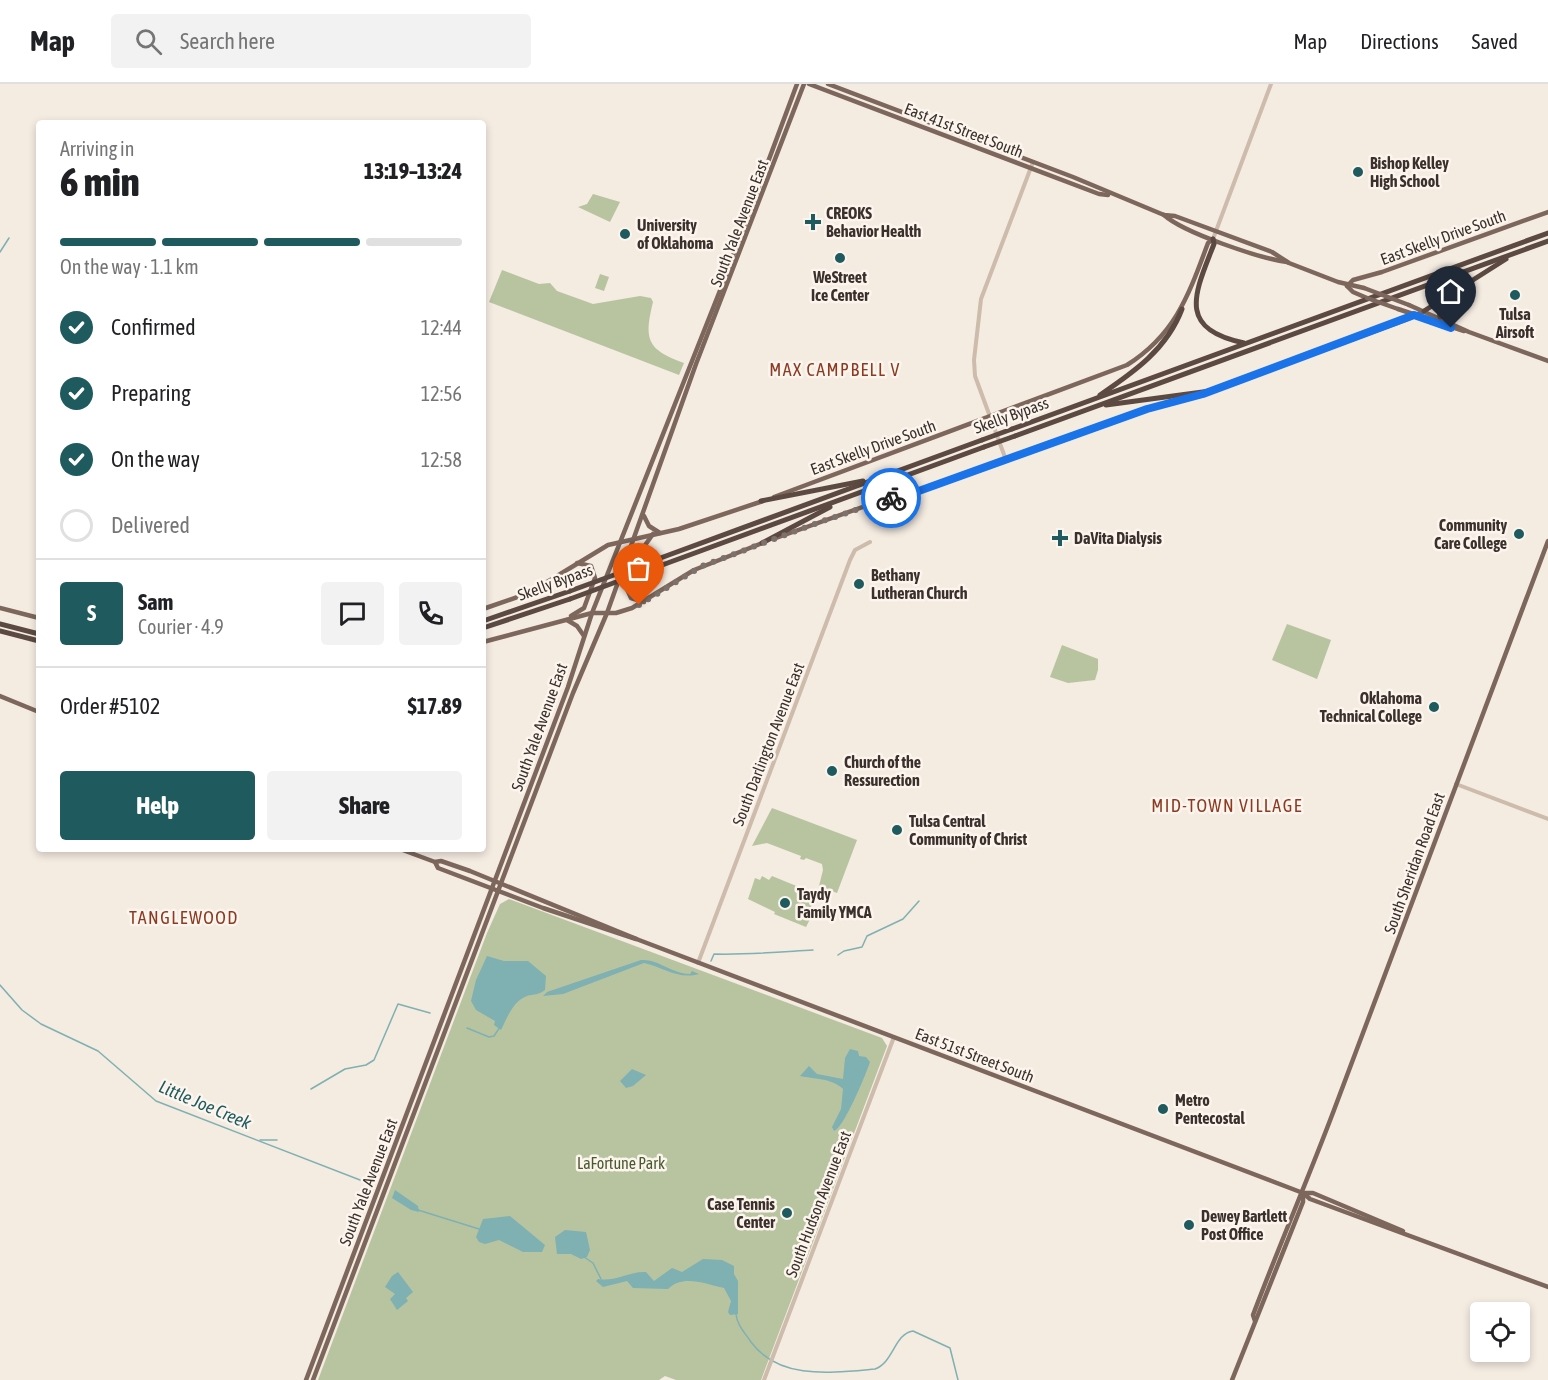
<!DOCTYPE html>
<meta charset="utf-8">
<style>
body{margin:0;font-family:"Asap Condensed",sans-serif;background:#f2f2f2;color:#202124;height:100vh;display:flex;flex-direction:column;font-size:22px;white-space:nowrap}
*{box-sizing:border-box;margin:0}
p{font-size:20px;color:#757577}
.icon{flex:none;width:33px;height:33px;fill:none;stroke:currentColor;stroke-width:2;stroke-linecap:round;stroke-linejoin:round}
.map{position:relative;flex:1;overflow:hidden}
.side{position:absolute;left:36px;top:36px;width:450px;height:732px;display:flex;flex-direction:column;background:#fff;border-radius:6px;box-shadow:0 3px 9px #0003}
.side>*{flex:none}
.controls{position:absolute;left:1470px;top:1218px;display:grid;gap:12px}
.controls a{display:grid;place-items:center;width:60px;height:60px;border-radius:6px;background:#fff;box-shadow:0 3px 9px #0003;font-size:30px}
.pin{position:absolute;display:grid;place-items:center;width:51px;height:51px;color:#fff;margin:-62px -26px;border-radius:50% 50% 50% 0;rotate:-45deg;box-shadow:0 0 6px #0007}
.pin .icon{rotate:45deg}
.courier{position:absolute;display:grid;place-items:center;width:60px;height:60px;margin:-30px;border:4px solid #1a73e8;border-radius:50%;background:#fff;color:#222;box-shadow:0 2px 8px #0007}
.headline em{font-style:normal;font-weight:800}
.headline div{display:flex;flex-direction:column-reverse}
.headline{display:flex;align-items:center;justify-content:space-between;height:102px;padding:0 24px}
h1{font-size:39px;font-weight:800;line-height:45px}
.bar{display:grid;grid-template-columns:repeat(4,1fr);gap:9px 6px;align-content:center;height:72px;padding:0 24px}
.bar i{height:8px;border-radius:4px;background:#e0e0e0}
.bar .selected{background:#1f5a5e}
.bar p{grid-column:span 4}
.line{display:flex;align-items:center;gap:15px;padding:0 24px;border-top:2px solid #e0e0e0}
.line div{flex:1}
.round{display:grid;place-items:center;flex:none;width:63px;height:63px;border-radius:6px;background:#f2f2f2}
ol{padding:0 24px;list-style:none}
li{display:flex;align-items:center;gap:18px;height:66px}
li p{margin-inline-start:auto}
li .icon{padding:6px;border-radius:50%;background:#1f5a5e;color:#fff;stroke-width:4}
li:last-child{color:#757577}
li i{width:33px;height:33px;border:3px solid #e0e0e0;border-radius:50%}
.action{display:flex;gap:12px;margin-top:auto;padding:12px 24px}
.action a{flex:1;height:69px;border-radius:6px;background:#1f5a5e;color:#fff;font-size:24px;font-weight:800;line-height:69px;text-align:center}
.action a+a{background:#f2f2f2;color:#202124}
header{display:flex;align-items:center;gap:36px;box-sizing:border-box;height:84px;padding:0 30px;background:#fff;border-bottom:2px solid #e0e0e0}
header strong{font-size:28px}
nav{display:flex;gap:33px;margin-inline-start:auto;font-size:21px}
.search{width:420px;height:54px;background:#f2f2f2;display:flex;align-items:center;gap:15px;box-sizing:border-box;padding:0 21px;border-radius:6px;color:#757577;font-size:22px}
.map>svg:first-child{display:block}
</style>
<header>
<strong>Map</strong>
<div class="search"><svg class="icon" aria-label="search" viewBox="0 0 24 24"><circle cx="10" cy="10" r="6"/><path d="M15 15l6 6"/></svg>Search here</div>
<nav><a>Map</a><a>Directions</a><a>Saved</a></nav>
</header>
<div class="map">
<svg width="1548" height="1296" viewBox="0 0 1548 1296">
<rect width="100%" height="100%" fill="#f4ebe1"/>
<g fill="#b8c4a0">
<path d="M593,110L620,118L610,138L578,123L587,120Z"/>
<path d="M502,186L539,200L550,199L557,207L593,220L640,212L651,214L653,218C644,255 646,265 684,279L679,291L489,218Z"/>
<path d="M600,190L609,193L604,207L595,204Z"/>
<path d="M1287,540L1331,556L1317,595L1272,576Z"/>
<path d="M1062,561L1098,575V586L1095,596L1068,599L1050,593Z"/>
<path d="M772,724L857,756L837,809L819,802L823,786L822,780L806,774L804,776L800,775L801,772L767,759L752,762Z"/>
<path d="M762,792L769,796L772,792L816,810L810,825L807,824L805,828L812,831L806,843L774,830L775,828L748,815L755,794L760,796Z"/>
<path d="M509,815L882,954L887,962L761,1296H676L665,1292L659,1296H318L487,849L500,820Z"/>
</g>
<g fill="#7fb0b2">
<path d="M487,872L504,877H528L546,892L545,906C539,911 534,910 527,912C513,917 507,934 501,946L494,941L495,937L476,926L471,917L476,896Z"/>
<path d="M641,876C659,875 670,889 690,890L692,887L699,890C678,896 663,883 644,879L563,910L543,912L547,908Z"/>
<path d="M850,965L858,967L859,972L866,973L870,978C866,990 844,1044 834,1047L832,1043L841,1025L843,1005C832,994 813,995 800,992L809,982L817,990L843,995L845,974Z"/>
<path d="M632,985L646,991L633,1002L626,1004L620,997Z"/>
<path d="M395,1106L418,1122L419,1128L411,1126L392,1114Z"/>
<path d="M510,1132L545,1161L542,1168H523L499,1156L485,1160L479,1158L476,1153L483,1135Z"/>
<path d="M565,1146L586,1148L590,1166L587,1173L581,1175L571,1170H557L555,1153Z"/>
<path d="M703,1175L722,1176L734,1182V1190L738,1197V1230L730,1231L728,1228L731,1217L724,1204C705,1200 683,1190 668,1205L633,1204L627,1197L603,1203L596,1197L598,1195C616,1198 629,1187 646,1188L654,1197L672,1184L682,1188Z"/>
<path d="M398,1188L413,1208L406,1214L408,1217L397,1226L390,1215L395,1210L385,1203L392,1192Z"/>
</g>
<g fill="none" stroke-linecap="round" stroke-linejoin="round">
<g stroke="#7fb0b2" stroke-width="1.5">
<path d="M0,168L9,154"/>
<path d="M838,871L844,867L862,863L867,852L903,835L919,817"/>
<path d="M711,877L714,870C747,871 780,868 813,866"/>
<path d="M0,901L22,926L41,940L98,967L156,1017L373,1101"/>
<path d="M467,944L489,953L494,952L500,943"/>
<path d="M311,1005L345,985L366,981L374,976L398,920L430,929"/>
<path d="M260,1056H277"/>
<path d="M418,1126L479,1145"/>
<path d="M584,1173L593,1179L601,1195"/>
<path d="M736,1230C737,1241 745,1249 751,1258C779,1296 830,1289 875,1285C894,1278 894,1250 913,1247L950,1264L958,1296"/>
</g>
<g stroke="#cdbbac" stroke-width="4">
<path d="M1213,155L1271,0"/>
<path d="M1006,376L975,292L974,276L981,215L1033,78"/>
<path d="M1456,700L1548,735"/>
<path d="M698,879L850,476L855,466L870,458"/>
<path d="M764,1296L894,953"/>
</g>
<g stroke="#7d675c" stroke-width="4.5">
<path d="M809,0L1099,110L1108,111"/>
<path d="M828,0L1073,93L1164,131L1175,132L1272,168L1289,179L1338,198L1364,204"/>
<path d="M1164,131C1184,149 1259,174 1287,178"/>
<path d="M1347,202L1353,196L1382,188L1548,128"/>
<path d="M1347,202L1353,208L1367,214"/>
<path d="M1409,221L1469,248L1548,277"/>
<path d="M1398,225L1464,247"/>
<path d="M774,413L1127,281C1176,250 1189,210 1208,159L1213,155"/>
<path d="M644,432L649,442L660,449"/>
<path d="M776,454L871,420L916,408L1147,325L1203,310L1408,235L1424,227"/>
<path d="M644,518L631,514L627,505L643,464L653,450"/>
<path d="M0,524L39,534"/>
<path d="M483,525L529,509L608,461L679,445L763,417"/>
<path d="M571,532L584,524L595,494L591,482L577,479"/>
<path d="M567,536L577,542L584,552"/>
<path d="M483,558L592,529H616L632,524L694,486L765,458"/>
<path d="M0,612L39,628"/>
<path d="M400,765L435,778L441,777L470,787L639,856L1303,1109L1310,1115L1548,1203"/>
<path d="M435,778L438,784L543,824L636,855"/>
<path d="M1303,1109H1313L1403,1147"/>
<path d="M1255,1237L1253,1231C1279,1162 1308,1095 1334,1026L1548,457"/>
<path d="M306,1296L568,603L592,529L721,204L797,0"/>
<path d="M313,1296L573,609L607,529L696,280L804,0"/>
<path d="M1232,1296L1303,1118V1109"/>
</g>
<g stroke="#5c4a42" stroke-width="5">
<path d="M1213,155L1214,160C1195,209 1176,245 1244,259"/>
<path d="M1438,218L1440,233"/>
<path d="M1424,227L1506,175"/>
<path d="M1100,311C1134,288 1167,265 1182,225"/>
<path d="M1106,321L1210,307"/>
<path d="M1012,345L1548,149"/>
<path d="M1015,352L1548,157"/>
<path d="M761,417L863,397"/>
<path d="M762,459L830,423"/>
<path d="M655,476L982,356"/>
<path d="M654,484L984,363"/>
<path d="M483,537L570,507"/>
<path d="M0,540L39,550"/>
<path d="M483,544L570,515"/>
<path d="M0,547L39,557"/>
</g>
<g stroke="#7d675c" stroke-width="4.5">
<path d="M1364,204L1409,221"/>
<path d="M1367,214L1398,225"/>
</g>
<g stroke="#5c4a42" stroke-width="5">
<path d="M982,356L1012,345"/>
<path d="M984,363L1015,352"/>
<path d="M570,507L655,476"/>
<path d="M570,515L654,484"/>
</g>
</g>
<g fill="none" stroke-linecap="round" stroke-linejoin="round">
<path stroke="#7c716b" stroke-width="6" stroke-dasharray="0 10.8" d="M639,521L702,482L820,438L891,414"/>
<path stroke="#1a73e8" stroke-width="8" d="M891,414L916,408L1147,325L1203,310L1414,231L1451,244"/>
</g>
<g fill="#1f5a5e" stroke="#fbf5ee" stroke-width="2">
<circle cx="1358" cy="88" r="6"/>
<path d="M810 129h6v6h6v6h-6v6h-6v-6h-6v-6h6z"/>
<circle cx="625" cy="150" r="6"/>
<circle cx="840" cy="174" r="6"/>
<circle cx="1515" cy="211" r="6"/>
<circle cx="1519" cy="450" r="6"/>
<path d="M1057 445h6v6h6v6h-6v6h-6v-6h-6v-6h6z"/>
<circle cx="859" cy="500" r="6"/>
<circle cx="1434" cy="623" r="6"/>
<circle cx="832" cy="687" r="6"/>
<circle cx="897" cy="746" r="6"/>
<circle cx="785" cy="819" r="6"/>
<circle cx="1163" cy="1025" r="6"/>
<circle cx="787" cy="1129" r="6"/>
<circle cx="1189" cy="1141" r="6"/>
</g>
<g text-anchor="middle" stroke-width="5" stroke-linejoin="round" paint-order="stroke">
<g font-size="16" fill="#3b302b" stroke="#fbf5ee">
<text transform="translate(964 46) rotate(21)" y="6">East 41st Street South</text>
<text transform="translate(739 139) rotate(-69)" y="6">South Yale Avenue East</text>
<text transform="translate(1443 153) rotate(-20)" y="6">East Skelly Drive South</text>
<text transform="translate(1011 331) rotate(-20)" y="6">Skelly Bypass</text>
<text transform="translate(873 363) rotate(-20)" y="6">East Skelly Drive South</text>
<text transform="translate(555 498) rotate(-20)" y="6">Skelly Bypass</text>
<text transform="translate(539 643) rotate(-70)" y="6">South Yale Avenue East</text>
<text transform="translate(768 660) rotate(-69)" y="6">South Darlington Avenue East</text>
<text transform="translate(1414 779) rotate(-70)" y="6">South Sheridan Road East</text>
<text transform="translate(975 971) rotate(21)" y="6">East 51st Street South</text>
<text transform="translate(368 1098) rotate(-69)" y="6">South Yale Avenue East</text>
<text transform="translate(818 1120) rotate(-69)" y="6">South Hudson Avenue East</text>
</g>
<g font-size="16" font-weight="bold" fill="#3b302b" stroke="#fbf5ee" text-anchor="start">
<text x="1370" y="85">Bishop Kelley<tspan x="1370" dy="18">High School</tspan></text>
<text x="826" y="135">CREOKS<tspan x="826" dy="18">Behavior Health</tspan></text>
<text x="637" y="147">University<tspan x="637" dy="18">of Oklahoma</tspan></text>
<text x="840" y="199" text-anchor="middle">WeStreet<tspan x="840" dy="18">Ice Center</tspan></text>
<text x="1515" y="236" text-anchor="middle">Tulsa<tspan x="1515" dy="18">Airsoft</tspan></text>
<text x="1507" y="447" text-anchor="end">Community<tspan x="1507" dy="18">Care College</tspan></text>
<text x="1074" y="460">DaVita Dialysis</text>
<text x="871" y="497">Bethany<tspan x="871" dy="18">Lutheran Church</tspan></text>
<text x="1422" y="620" text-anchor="end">Oklahoma<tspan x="1422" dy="18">Technical College</tspan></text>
<text x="844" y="684">Church of the<tspan x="844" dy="18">Ressurection</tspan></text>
<text x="909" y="743">Tulsa Central<tspan x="909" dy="18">Community of Christ</tspan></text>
<text x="797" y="816">Taydy<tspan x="797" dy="18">Family YMCA</tspan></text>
<text x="1175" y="1022">Metro<tspan x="1175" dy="18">Pentecostal</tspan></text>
<text x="775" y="1126" text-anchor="end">Case Tennis<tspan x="775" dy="18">Center</tspan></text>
<text x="1201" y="1138">Dewey Bartlett<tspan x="1201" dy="18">Post Office</tspan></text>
</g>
<g font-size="16" fill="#4a5a2e" stroke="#fbf5ee">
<text x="621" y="1085">LaFortune Park</text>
</g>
<g font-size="18" letter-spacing="1.5" fill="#8c3b22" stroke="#fbf5ee">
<text x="835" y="292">MAX CAMPBELL V</text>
<text x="1227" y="728">MID-TOWN VILLAGE</text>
<text x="184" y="840">TANGLEWOOD</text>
</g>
<g font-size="18" font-style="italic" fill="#1f5a5e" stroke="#fbf5ee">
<text transform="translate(205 1021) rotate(23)" y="6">Little Joe Creek</text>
</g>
</g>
</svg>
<div class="controls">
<a><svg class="icon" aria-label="locate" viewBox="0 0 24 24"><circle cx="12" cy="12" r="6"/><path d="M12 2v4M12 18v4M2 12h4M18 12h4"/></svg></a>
</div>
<div class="pin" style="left:639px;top:521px;background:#ea580c"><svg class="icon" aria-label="bag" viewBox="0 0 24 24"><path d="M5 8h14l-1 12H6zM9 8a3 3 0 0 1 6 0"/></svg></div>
<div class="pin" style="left:1451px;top:244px;background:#1f2937"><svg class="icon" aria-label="home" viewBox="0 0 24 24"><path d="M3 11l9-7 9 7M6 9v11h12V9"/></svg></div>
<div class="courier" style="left:891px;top:414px"><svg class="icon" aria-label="bike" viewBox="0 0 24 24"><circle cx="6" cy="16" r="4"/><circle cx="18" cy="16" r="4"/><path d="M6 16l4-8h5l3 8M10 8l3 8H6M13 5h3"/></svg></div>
<section class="side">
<div class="headline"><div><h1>6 min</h1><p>Arriving in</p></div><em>13:19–13:24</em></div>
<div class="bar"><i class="selected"></i><i class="selected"></i><i class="selected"></i><i></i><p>On the way · 1.1 km</p></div>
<ol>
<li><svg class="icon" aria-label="check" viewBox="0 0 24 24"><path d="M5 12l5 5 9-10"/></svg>Confirmed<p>12:44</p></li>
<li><svg class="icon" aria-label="check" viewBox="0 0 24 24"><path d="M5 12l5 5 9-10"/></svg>Preparing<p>12:56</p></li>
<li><svg class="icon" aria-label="check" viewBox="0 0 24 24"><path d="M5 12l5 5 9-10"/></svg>On the way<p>12:58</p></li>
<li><i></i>Delivered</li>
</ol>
<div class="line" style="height:108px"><b class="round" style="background:#1f5a5e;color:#fff">S</b><div><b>Sam</b><p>Courier · 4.9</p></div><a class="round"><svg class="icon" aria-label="chat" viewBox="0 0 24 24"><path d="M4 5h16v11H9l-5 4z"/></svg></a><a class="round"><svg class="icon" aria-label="phone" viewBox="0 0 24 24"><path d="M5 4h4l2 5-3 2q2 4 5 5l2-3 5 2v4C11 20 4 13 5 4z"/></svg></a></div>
<div class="line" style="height:78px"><div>Order #5102</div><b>$17.89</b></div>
<div class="action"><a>Help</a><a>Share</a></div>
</section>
</div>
